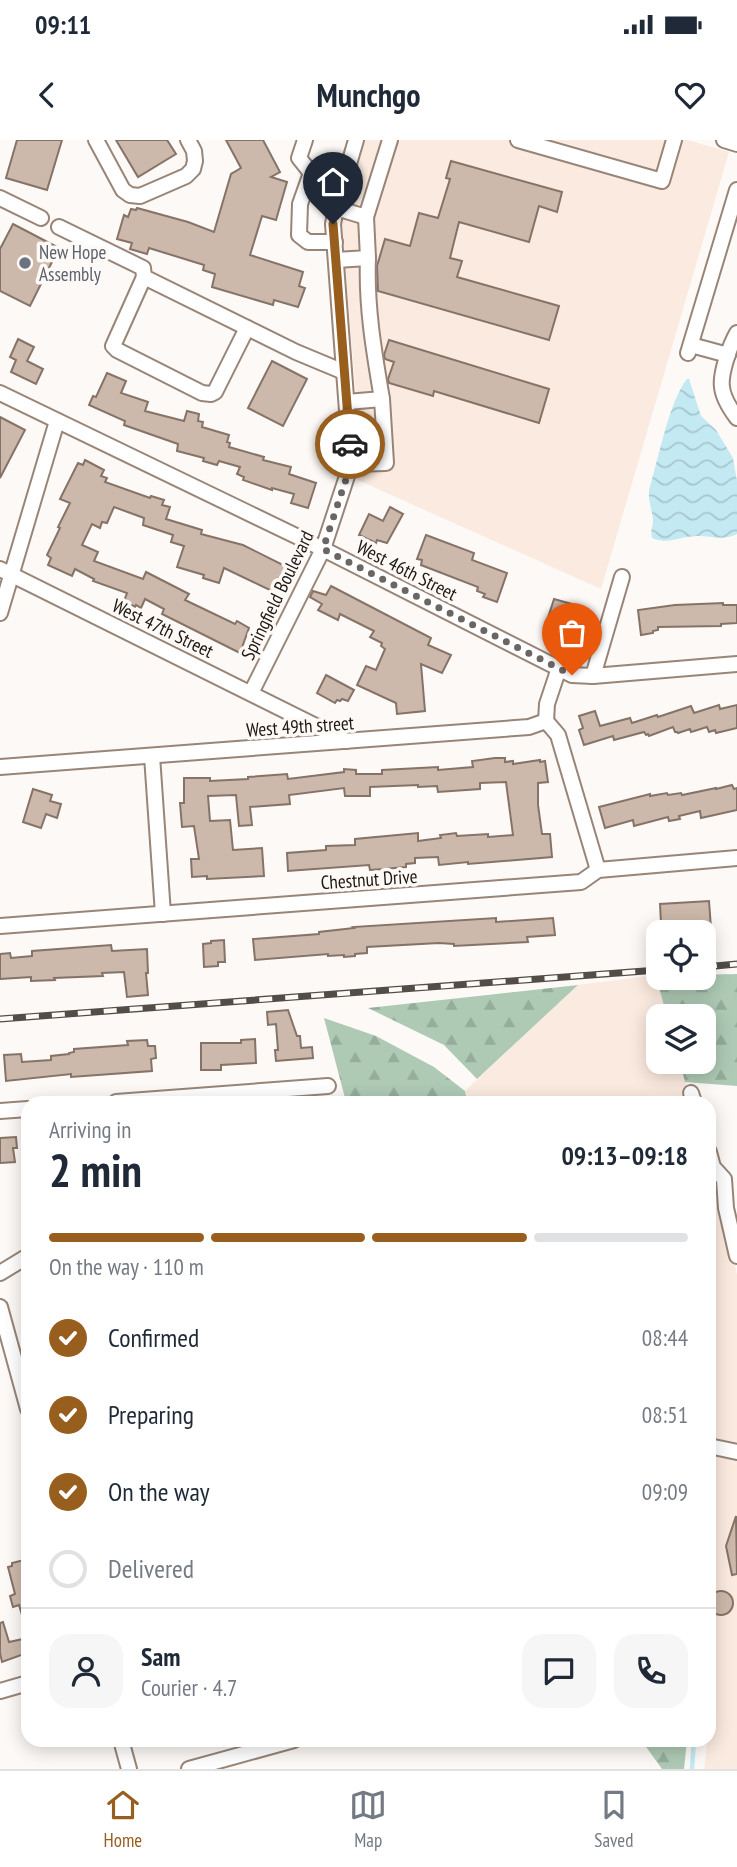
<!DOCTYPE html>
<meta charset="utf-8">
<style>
body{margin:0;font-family:"PT Sans Narrow",sans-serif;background:#f6f6f7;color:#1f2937;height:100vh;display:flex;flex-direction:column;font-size:26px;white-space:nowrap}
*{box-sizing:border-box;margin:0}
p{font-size:23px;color:#747a83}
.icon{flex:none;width:38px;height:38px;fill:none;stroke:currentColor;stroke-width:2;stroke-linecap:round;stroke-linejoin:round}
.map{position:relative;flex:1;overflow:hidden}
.details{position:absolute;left:21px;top:956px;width:695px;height:651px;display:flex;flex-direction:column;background:#fff;border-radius:21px;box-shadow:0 4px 18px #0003}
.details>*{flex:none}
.tools{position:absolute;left:646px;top:780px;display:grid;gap:14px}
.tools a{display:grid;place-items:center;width:70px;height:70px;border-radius:14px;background:#fff;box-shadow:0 4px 18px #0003;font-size:35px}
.pin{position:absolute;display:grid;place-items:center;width:60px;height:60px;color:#fff;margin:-72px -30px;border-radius:50% 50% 50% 0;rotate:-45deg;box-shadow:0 0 7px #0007}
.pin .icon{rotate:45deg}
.courier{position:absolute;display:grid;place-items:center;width:70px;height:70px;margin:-35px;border:5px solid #985e1d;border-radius:50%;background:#fff;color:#222;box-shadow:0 2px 9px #0007}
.summary em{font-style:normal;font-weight:700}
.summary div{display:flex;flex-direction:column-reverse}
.summary{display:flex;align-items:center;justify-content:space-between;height:119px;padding:0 28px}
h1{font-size:46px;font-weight:700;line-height:52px}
.bar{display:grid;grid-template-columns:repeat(4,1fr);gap:10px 7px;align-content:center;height:84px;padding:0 28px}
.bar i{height:9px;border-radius:5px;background:#e0e1e3}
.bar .active{background:#985e1d}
.bar p{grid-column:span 4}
.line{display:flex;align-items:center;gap:18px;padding:0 28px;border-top:2px solid #e0e1e3}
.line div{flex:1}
.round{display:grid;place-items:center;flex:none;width:74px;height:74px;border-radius:21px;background:#f6f6f7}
ol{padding:0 28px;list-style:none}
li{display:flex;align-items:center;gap:21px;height:77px}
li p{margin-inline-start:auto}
li .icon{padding:7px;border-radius:50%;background:#985e1d;color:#fff;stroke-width:4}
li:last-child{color:#747a83}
li i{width:38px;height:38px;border:4px solid #e0e1e3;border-radius:50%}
.status{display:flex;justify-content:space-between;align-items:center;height:49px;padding:0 35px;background:#fff;direction:ltr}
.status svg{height:19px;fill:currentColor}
header{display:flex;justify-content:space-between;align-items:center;height:91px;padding:0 28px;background:#fff;font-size:32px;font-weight:700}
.tab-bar{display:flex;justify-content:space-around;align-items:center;height:98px;border-top:2px solid #e0e1e3;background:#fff;font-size:19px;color:#747a83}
.tab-bar a{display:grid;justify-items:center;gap:4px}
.tab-bar .active{color:#985e1d}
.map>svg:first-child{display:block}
</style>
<div class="status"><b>09:11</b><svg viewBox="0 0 49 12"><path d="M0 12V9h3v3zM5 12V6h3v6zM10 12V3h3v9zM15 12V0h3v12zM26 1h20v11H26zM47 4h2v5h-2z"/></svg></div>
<header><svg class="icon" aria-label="back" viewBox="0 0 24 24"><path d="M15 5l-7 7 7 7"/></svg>Munchgo<svg class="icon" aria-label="heart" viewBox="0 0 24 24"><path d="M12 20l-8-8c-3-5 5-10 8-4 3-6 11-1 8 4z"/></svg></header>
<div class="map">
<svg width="737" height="1629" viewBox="0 0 737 1629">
<defs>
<pattern id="forest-firs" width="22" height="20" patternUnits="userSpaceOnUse" patternTransform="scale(1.75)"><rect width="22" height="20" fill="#aecab5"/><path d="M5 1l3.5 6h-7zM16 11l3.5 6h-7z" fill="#95ad9b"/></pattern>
<pattern id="water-waves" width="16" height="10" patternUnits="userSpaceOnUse" patternTransform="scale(1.75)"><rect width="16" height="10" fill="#c3e9f2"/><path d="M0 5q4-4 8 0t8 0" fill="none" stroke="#a7c7ce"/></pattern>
</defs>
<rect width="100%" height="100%" fill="#fdf9f6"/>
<g fill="#fbeadf">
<path d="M365,0H688L729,12L601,449L358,340L361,315L342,88L345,63Z"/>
<path d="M656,835L667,877H658V922H680L691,962H467L465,951L578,845Z"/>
<path d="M709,1027L718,1047L737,1135V1629H704L714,1554L709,1542Z"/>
</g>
<g fill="url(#forest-firs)">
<path d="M737,834V946L685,942L680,922H704V877H667L659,847L692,838H704V835Z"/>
<path d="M578,845L477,939L444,905L368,868Z"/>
<path d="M324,878L376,896L434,927L465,951L467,962H346Z"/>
<path d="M644,1600H687L684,1629H662L644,1604Z"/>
</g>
<path fill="url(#water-waves)" d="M687,239H689L701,276L716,290L733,318L737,341V394C723,401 712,396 697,396C682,396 667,405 652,398C650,390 653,387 653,380C652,369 648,361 649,350C658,321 669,261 687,239Z"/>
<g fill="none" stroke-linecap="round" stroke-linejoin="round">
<path stroke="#c3e9f2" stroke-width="4.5" d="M692,1629L694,1600"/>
</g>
<g fill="#ccb9ab" stroke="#867367" stroke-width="2">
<path d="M17,0H62L47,50L6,38Z"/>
<path d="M116,0H167L176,14L138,37Z"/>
<path d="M226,0H263L280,32L271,37L287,42L276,80L262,76L250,115L303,132L299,146L305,148L298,167L274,160L273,165L212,147L215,134L203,130L204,125L149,108L147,114L130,109L132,103L117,99L124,75L128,77L131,69L136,70L137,68L188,82L214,92L231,34L241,28Z"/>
<path d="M451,21L562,52L557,72L539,66L529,102L459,82L450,118L462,121L457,137L559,166L549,200L378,151L377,126L385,99L410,106L419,73L438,78L450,39L446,38Z"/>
<path d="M13,84L59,108L30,166L0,151V109Z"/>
<path d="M18,199L34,207L27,221L43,229L36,244L11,232L16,220L10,217Z"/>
<path d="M389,200L549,249L539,283L434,251L433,256L389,243L388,239L394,222L385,219L384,215Z"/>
<path d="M272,221L307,239L283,286L248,268Z"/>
<path d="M107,233L126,241L121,253L148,262L145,271L184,281L187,271L199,274L198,281L203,282L202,287L229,295L227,302L230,303L229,307L264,317L263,320L291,327L289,334L316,343L308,368L291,363L294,354L272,348V350L243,340L244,337L237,334L240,327L219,321L217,325L203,321L204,318L177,311L178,304L124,285L125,281L89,265L93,256L96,257Z"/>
<path d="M0,277L25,290L0,338Z"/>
<path d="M85,320L104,330L101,336L107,338L105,342L150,358L151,356L164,360L162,365L170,367L166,379L202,390L201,394L243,405L289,428L278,454L224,428L219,443L203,438L204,435L177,427L184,406L171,402L173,395L143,385L144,378L114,367L107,383L102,382L100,388L92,384L82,405L98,412L94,421L143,439L146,432L189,454L185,460L235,484L237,481L249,488L240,513L162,474L164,469L145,459L141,468L136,465L135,467L124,461L127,453L93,441L94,439L75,429L72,436L48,425L51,418L47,415L60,388L58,387L70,363L60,359L78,323L83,325Z"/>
<path d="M390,367L403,374L387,403L377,400L376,403L359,395L369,374L383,381Z"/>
<path d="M426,395L474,413L472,420L507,433L497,462L483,457L485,454L477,451L478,447L421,425L422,420L417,419Z"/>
<path d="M331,446L431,498L428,505L451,515L442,533L421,524L425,571L397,574L396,563L357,545L366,526L376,530L385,509L381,506L382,503L370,497L374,491L340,474L338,480L318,470L322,464L310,457L313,451L326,455Z"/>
<path d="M554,459L579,466L569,498L544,490Z"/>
<path d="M723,463V465H737V483L721,484V486L658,487V490L653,491V493L641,495L638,470L675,465Z"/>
<path d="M326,535L354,550L348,561L342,559L340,561L337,560L335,563L317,553Z"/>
<path d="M719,565L720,569L737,565V588L716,593L715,590L709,592L707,587L691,592L690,589L678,593L677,592H675L673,587L649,596L648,594L646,595L644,592L614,600L613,596L584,605L579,590L583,588L579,576L595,571L600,586L630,578L632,583L657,575L658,577L691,566L694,573Z"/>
<path d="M495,618H505V622L513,621V624L540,620V622L545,621L548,642L538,643V665L542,694H550L552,717L468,724V722L439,725L438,717L415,718V723L406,724V727L384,729L370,730L369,725L288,731L287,713L326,710V706L355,705V699L418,693V701L441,698L440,695L456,693L457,696L488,694V697L513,695L506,642L480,643V649L438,652L437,646L418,647V645L370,647V656H345L344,648L289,655L290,664L250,667L252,685L239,686L236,655L208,656L210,681L230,680L233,710L262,708L264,736L207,739V736L192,737L191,719H199L194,686L182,687L180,663H184V638H210V641L248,639V637L287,634L288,639L344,632V629L356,630V634H382V630L438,627V630L473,627L472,621Z"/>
<path d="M732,645L734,649L737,648V670L701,678L700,671L679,676L680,679L669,681L668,677L634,686L633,680L605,688L599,667L650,654V656L667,653L668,655L681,653L682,655L716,648V649Z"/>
<path d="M33,649L52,655L50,661L61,664L57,678L46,674L41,688L23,682Z"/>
<path d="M709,761L711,788L694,789V786H672V783H661L660,764Z"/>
<path d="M496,778V782L553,778L555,795L527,797L528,802L454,806V804L439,803L367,807V813L355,814V816L344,817V815L328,816V814L255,820L253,799L319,794V792L354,788L353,787Z"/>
<path d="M224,800L225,822H218V826L204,827L203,804L211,803V801Z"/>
<path d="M111,805L112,811L147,809L148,833H146L148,855L127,857L124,832L102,833L103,836L54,838L55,840L31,841V837L0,839V814L10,813L11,818L32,816V811Z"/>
<path d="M288,870L297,896H300L301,908L312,907L313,918L276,921L275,910H278L276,884L268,885L267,872Z"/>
<path d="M255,899L256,923L221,925V930H201V903H241V900Z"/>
<path d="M147,900L148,906H155L156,918L151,919L152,931L71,937V934L6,941L4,915L21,914L22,922L51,920V916L69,914V913L74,912V909L128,905L127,901Z"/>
<path d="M16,997L17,1008H13L15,1022L0,1023V998Z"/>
<path d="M736,1376L737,1434L732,1435L726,1406Z"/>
<path d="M28,1419V1485H25L19,1465L13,1467L10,1456L15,1454L8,1427L12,1426V1423Z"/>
<circle cx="721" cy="1463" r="12"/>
<path d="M3,1482L9,1502L23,1499L27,1513L2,1522L0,1513V1483Z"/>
</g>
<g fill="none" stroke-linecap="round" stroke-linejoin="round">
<g stroke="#988578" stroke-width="18">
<g id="minor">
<path d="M96,0L123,50L130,55L140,56L186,36L193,29L195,21L194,11L188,0"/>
<path d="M305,0L299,18L311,33L300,64L299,95L308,102H335"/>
<path d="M518,0L662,41L674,0"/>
<path d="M724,0L737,4"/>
<path d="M311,33L344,42"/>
<path d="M0,58L41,78"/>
<path d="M336,68L366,77L390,0"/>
<path d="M59,87L143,128L144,137L296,212L344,232"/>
<path d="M336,120L368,118L366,77"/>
<path d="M144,137L113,206L117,210L202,253L211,254L215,252L247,188"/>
<path d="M737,193C730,205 720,234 722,247C723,258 731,270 737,278"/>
<path d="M691,205L728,215"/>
<path d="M688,213L737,50"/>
<path d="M0,253L323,409L572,535L593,536L737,524"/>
<path d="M347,262L382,259C374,212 366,166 368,118"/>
<path d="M351,324L386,323L382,259"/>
<path d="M0,429L346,601"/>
<path d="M0,473L57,281"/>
<path d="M593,536L622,437"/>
<path d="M251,553L323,409L351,324L333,84L336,68L356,0"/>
<path d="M546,581L558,595L598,730"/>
<path d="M152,616L163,774"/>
<path d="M0,627L529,587L546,581L547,564L559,528"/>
<path d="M0,786L581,742L598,730L737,718"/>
<path d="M691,953L694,962"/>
<path d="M116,962L328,946"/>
<path d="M0,971L28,969"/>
<path d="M709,1012L713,1027L724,1039L726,1068L737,1116"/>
<path d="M0,1133L28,1116"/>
<path d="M0,1167L28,1269"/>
<path d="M709,1306L737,1312"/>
<path d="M0,1551L28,1543"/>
<path d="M121,1600L129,1629"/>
<path d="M189,1629L294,1600"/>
</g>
</g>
<use href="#minor" stroke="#fff" stroke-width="14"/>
<g stroke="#534d48" stroke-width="7">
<g id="rail">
<path d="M704,827L737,824"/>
<path d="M0,879L658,830"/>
</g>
</g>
<use href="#rail" stroke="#fdf9f6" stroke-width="4.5" stroke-dasharray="13" stroke-linecap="butt"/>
</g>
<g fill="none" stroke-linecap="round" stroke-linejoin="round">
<path stroke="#6c6662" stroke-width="7" stroke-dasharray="0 12.6" d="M350,304L351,324L323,409L572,535"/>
<path stroke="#985e1d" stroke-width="9" d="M333,84L350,304"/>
</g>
<circle fill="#6b7280" stroke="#fdf9f6" stroke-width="2.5" cx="25" cy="123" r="7"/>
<g text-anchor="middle" stroke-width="7" stroke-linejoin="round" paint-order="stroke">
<g font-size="19" fill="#5b616d" stroke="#fdf9f6" text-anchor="start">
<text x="39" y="119">New Hope<tspan x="39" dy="22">Assembly</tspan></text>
</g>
<g font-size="19" fill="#1e1712" stroke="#fdf9f6">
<text transform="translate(407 430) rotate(27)" y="7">West 46th Street</text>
<text transform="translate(277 455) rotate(-64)" y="7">Springfield Boulevard</text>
<text transform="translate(163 488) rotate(26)" y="7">West 47th Street</text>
<text transform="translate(300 586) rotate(-4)" y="7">West 49th street</text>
<text transform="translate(369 739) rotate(-4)" y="7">Chestnut Drive</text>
</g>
</g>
</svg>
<div class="tools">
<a><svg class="icon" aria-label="locate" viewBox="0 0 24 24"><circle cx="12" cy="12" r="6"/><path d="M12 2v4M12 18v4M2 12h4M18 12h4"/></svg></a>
<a><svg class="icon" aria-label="layers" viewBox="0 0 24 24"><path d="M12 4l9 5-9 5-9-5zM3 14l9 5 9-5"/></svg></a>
</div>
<div class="pin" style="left:572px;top:535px;background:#ea580c"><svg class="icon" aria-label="bag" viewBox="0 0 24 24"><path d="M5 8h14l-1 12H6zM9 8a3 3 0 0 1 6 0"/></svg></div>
<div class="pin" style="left:333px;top:84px;background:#1f2937"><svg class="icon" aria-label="home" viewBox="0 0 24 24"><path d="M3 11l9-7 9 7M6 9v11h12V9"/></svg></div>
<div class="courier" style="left:350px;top:304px"><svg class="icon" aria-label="car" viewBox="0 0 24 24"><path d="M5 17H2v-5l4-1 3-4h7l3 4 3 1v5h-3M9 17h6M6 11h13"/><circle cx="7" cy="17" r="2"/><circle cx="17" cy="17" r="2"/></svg></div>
<section class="details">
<div class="summary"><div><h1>2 min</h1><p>Arriving in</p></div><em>09:13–09:18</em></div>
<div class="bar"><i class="active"></i><i class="active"></i><i class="active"></i><i></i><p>On the way · 110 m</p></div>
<ol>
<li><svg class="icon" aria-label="check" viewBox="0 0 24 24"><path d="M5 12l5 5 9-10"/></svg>Confirmed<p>08:44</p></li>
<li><svg class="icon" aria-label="check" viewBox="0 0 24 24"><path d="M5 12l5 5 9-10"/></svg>Preparing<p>08:51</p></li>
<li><svg class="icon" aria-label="check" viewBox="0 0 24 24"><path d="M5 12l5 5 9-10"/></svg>On the way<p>09:09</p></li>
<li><i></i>Delivered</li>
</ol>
<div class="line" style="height:126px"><a class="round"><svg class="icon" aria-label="person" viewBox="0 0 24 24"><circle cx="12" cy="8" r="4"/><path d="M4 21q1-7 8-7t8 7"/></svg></a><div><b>Sam</b><p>Courier · 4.7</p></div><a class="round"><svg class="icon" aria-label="chat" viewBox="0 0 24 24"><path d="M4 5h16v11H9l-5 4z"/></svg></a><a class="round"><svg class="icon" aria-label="phone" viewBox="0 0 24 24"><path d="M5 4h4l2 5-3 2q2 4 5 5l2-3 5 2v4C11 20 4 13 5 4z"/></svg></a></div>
</section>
</div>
<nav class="tab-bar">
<a class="active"><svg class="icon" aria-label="home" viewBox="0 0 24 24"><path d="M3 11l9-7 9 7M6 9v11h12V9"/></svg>Home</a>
<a><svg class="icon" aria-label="map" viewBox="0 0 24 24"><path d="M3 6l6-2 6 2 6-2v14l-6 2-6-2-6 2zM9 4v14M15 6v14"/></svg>Map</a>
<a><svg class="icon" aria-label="saved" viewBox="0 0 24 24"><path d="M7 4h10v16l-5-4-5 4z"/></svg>Saved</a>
</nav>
